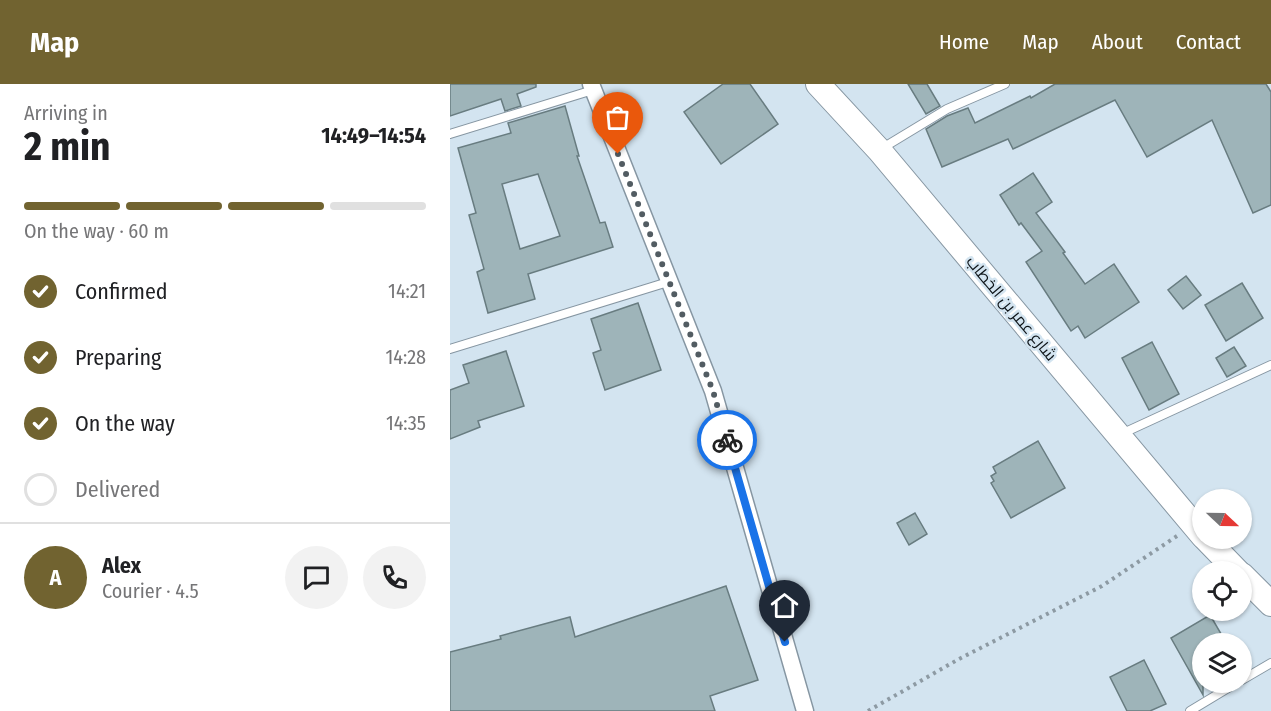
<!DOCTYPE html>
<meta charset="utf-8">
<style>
body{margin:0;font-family:"Fira Sans Condensed",Cairo,sans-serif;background:#f2f2f2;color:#202124;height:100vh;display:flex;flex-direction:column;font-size:22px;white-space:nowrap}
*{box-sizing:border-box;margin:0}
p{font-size:20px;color:#757577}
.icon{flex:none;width:33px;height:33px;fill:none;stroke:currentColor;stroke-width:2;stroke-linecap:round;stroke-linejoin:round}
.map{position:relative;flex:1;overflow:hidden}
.drawer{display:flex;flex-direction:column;background:#fff;width:450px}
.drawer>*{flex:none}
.needle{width:39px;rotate:112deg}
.fabs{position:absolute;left:742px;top:405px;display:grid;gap:12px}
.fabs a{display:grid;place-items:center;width:60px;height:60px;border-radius:50%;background:#fff;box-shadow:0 2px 4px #0004;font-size:30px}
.pin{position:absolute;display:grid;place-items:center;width:51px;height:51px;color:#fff;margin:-62px -26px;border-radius:50% 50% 50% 0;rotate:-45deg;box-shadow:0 0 6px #0007}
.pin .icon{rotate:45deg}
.courier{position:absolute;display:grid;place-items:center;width:60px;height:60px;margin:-30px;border:4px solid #1a73e8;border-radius:50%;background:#fff;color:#222;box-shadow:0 2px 8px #0007}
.head em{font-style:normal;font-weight:700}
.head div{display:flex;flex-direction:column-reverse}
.head{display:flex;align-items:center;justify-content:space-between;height:102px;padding:0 24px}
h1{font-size:39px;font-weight:700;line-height:45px}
.bar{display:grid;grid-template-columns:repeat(4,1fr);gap:9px 6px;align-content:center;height:72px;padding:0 24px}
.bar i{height:8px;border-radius:4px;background:#e0e0e0}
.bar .active{background:#716330}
.bar p{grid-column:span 4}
.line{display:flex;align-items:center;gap:15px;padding:0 24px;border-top:2px solid #e0e0e0}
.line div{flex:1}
.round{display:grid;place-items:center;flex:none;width:63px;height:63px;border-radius:32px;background:#f2f2f2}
ol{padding:0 24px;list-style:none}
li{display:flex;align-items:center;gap:18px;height:66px}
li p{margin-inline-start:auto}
li .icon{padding:6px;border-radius:50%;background:#716330;color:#fff;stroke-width:4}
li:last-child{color:#757577}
li i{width:33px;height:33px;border:3px solid #e0e0e0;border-radius:50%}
header{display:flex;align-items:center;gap:36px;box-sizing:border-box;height:84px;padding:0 30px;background:#716330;color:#fff}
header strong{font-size:28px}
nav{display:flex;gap:33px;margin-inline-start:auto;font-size:21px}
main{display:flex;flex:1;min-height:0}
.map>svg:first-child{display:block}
</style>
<header>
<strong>Map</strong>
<nav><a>Home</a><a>Map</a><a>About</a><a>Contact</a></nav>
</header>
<main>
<section class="drawer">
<div class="head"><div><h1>2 min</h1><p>Arriving in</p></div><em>14:49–14:54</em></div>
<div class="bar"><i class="active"></i><i class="active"></i><i class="active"></i><i></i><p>On the way · 60 m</p></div>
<ol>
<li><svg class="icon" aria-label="check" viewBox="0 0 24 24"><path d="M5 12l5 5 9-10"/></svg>Confirmed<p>14:21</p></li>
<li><svg class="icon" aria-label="check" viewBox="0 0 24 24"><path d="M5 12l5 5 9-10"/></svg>Preparing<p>14:28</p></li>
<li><svg class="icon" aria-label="check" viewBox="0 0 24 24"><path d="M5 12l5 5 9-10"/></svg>On the way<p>14:35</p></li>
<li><i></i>Delivered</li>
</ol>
<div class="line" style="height:108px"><b class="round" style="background:#716330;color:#fff">A</b><div><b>Alex</b><p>Courier · 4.5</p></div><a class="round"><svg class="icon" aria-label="chat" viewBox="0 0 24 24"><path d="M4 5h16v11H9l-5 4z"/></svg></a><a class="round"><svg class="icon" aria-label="phone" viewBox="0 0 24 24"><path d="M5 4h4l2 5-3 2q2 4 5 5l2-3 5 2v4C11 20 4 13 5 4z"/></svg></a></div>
</section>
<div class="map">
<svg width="821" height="627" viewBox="0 0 821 627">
<rect width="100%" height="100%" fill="#d3e4f0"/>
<g fill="#9eb4b9" stroke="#687c80" stroke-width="1.5" fill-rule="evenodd">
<path d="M0,0H86V3L67,10L71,22L55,27L51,15L0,32Z"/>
<path d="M273,0H300L328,40L271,80L234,28Z"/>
<path d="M458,0H477L490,22L476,30Z"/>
<path d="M605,0H816L821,8V121L803,129L762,36L697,73L665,16L563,65L558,55L492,83L476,45L497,32L518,24L525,39L580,12L581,14Z"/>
<path d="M115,22L129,72H127L150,139L155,138L163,163L78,190L85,215L38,229L27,188L34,185L19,131L26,129L8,64L61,49L58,39ZM88,90L110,152L70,165L52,100Z"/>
<path d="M583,89L602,118L586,129L615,168L613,169L635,200L664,180L689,218L635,254L628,242L621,247L576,178L592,167L571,139L569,141L550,111Z"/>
<path d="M736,192L751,211L733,225L718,206Z"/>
<path d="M792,199L813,234L776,257L755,221Z"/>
<path d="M188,219L211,286L155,306L143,269L151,266L141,235Z"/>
<path d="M702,258L729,310L699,326L672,274Z"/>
<path d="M784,263L796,282L777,293L766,274Z"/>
<path d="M56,267L74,322L28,337L30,343L0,355V306L19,299L13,281Z"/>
<path d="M588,357L615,404L561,434L541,399L544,397L541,392L546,389L543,383Z"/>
<path d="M465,429L477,450L459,461L447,439Z"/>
<path d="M276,502L308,596L260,612L265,627H0V568L51,555L50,552L120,533L125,553Z"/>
<path d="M760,531L777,560H753V611L721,554Z"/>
<path d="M694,576L716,620L700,627H677L660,593Z"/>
</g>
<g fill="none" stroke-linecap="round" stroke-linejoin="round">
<g stroke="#8696a2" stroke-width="10">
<g id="service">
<path d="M0,50L143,6"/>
<path d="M431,65L497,25L555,0"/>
<path d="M0,265L218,198"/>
<path d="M669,351L821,281"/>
<path d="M792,596L821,579"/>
<path d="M740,627L788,598"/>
</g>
</g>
<g stroke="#8696a2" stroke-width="19">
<path id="minor" d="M141,0L263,307L355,627"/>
</g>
<g stroke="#8696a2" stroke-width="26">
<g id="secondary">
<path d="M368,0L429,66L753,452"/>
<path d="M755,454L788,488"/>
<path d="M792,491L821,520"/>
</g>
</g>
<path stroke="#8d9aa3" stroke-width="4" stroke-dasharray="3 4.5" stroke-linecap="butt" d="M418,627L509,575L652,502L727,452"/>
<use href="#service" stroke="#fff" stroke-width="8"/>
<use href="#minor" stroke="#fff" stroke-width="16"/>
<use href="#secondary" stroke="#fff" stroke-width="24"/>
</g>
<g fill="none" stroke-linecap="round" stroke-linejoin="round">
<path stroke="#525c62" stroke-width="6" stroke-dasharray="0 10.8" d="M168,70L263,307L277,356"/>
<path stroke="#1a73e8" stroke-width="8" d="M277,356L335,558"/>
</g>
<g text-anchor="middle" stroke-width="5" stroke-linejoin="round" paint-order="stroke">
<g font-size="16" fill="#0c1216" stroke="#d3e4f0">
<text transform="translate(562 224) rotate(50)" y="6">شارع عمر بن الخطاب</text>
</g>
</g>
</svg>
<div class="fabs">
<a><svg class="needle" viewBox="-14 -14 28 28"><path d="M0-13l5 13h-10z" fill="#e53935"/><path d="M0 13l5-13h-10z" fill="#757577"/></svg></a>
<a><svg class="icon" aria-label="locate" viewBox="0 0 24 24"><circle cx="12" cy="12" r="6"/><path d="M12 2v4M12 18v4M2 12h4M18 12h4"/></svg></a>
<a><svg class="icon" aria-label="layers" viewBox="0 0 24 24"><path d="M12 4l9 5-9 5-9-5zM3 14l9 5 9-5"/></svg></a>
</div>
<div class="pin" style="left:168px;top:70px;background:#ea580c"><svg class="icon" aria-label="bag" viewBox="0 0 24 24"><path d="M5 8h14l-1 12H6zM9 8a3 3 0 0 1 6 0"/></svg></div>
<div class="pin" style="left:335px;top:558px;background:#1f2937"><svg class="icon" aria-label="home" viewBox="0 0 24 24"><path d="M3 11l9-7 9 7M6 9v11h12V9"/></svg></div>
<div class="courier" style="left:277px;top:356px"><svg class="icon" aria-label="bike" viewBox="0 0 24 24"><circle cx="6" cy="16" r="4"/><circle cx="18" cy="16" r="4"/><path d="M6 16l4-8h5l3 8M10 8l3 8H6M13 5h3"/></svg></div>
</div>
</main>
